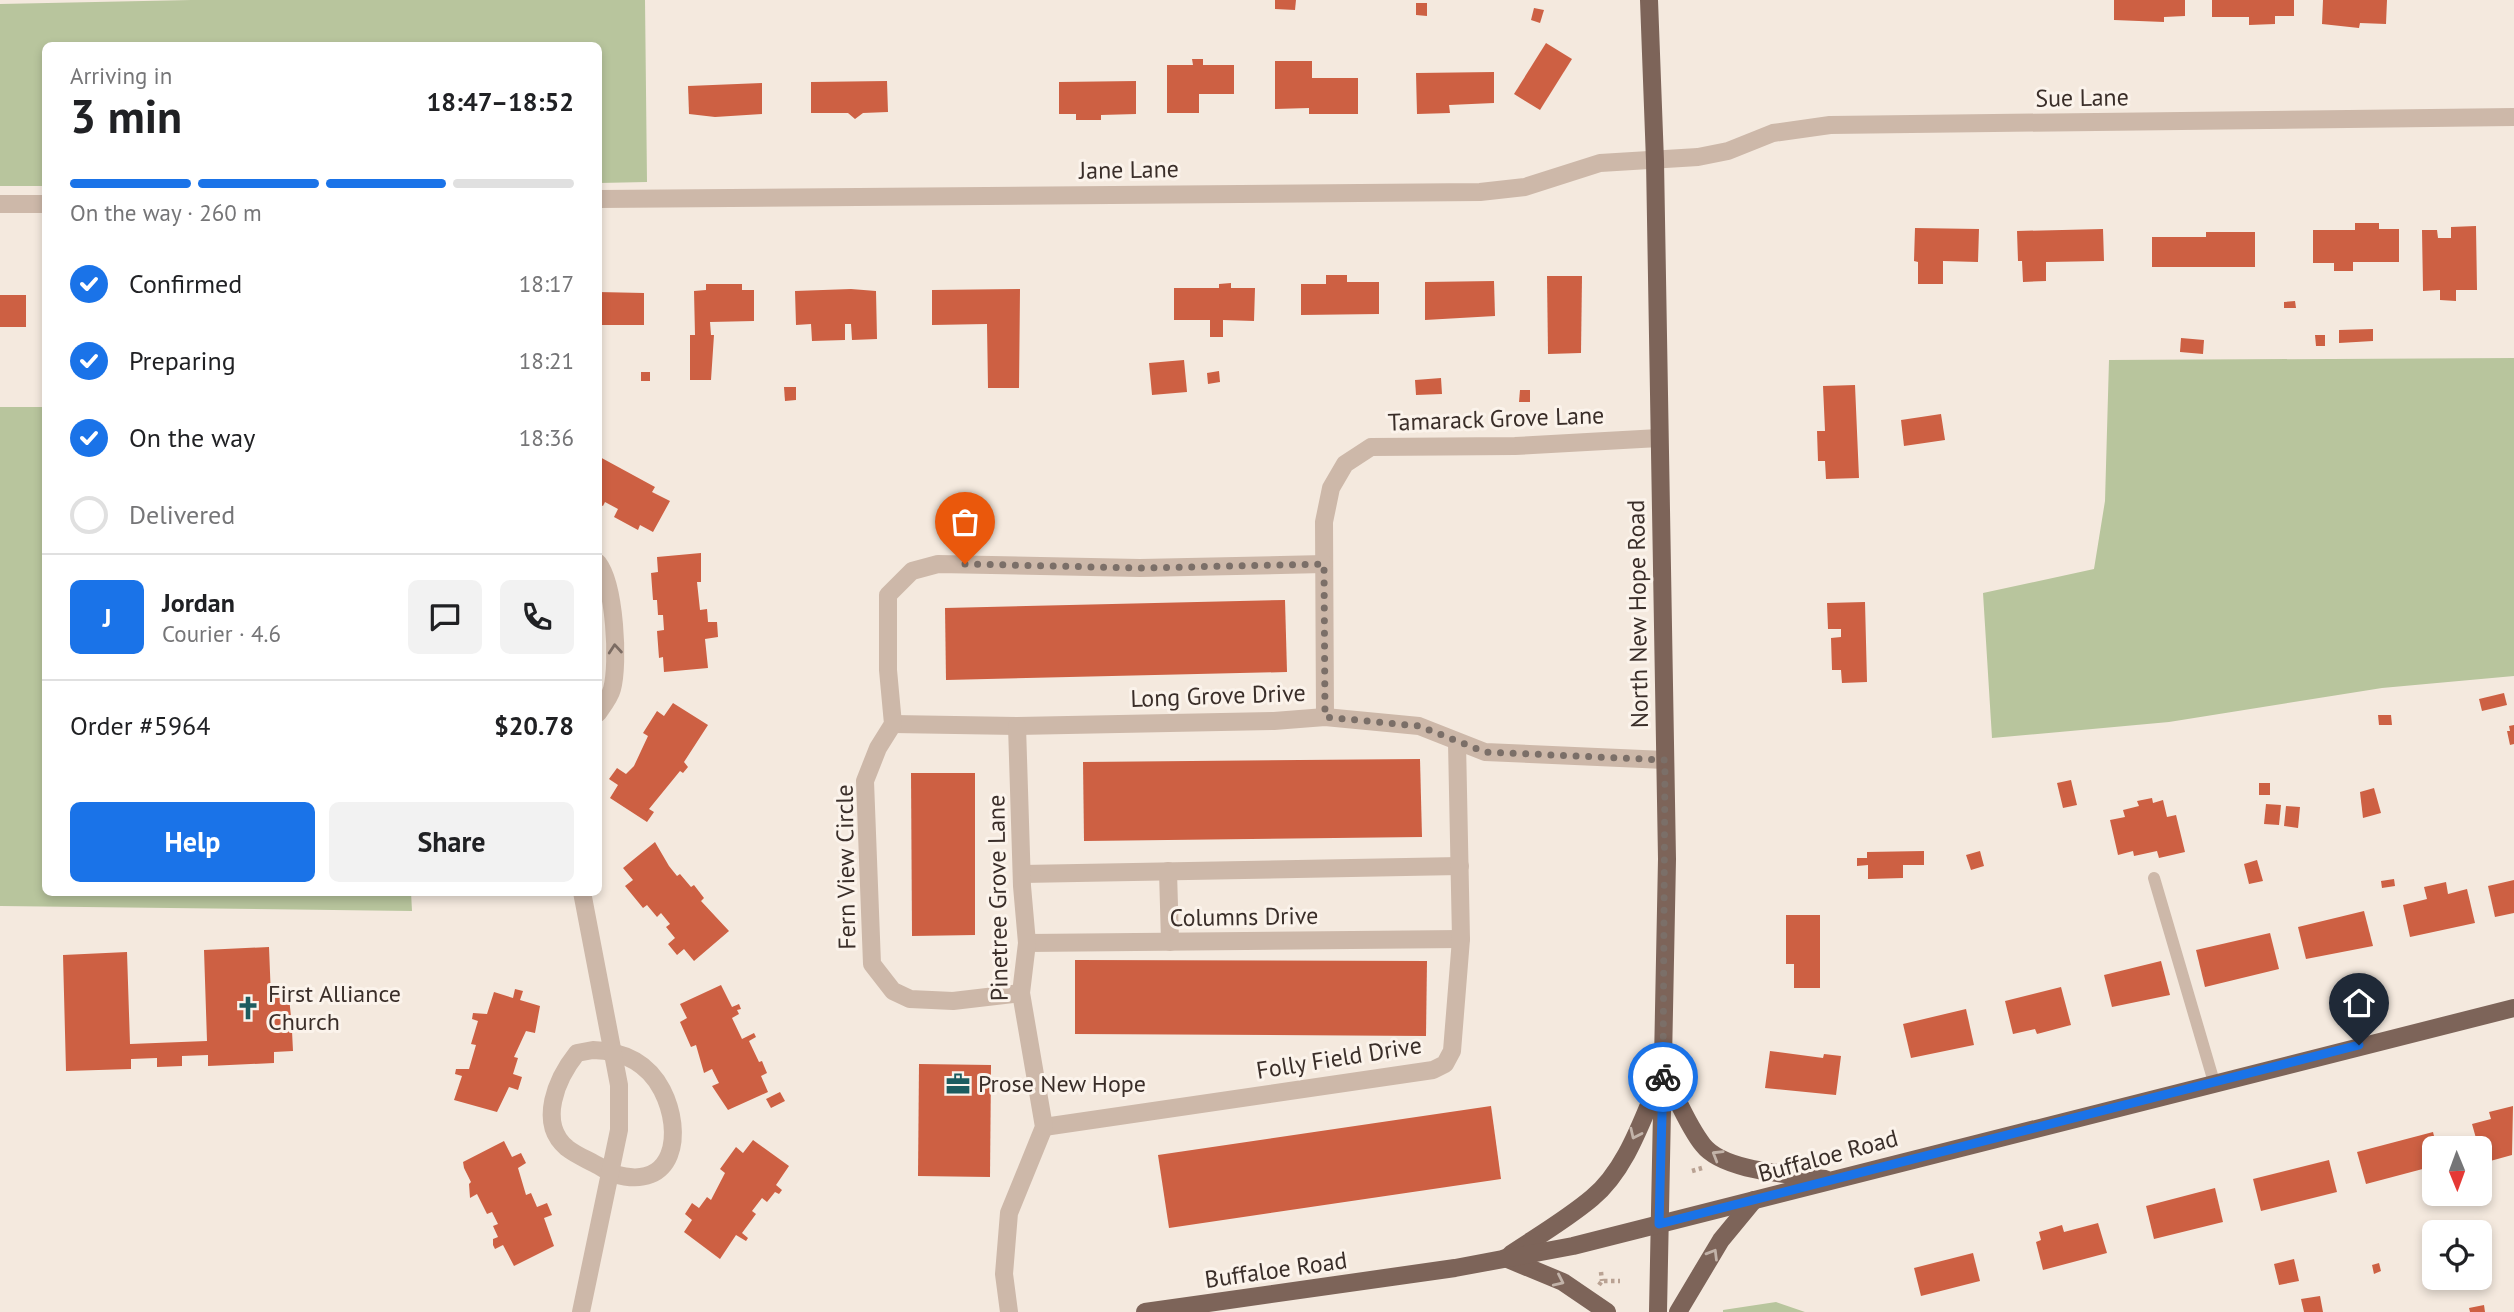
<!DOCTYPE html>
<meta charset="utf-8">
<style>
body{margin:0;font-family:"PT Sans",sans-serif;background:#f2f2f2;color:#202124;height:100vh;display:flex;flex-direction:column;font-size:26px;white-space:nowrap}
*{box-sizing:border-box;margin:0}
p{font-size:23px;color:#757577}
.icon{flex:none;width:38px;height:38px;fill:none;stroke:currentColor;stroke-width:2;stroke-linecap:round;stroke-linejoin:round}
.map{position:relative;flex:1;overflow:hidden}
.sheet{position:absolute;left:42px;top:42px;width:560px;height:854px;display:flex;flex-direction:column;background:#fff;border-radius:10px;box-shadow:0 4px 10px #0003}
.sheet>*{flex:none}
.needle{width:46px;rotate:179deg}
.fabs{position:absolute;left:2422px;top:1136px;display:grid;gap:14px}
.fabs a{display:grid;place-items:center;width:70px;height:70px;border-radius:10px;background:#fff;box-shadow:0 4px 10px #0003;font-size:35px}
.pin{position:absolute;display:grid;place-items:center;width:60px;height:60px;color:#fff;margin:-72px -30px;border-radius:50% 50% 50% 0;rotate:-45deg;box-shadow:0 0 7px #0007}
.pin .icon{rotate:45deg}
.courier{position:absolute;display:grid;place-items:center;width:70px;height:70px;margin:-35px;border:5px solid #1a73e8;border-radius:50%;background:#fff;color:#222;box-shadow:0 2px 9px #0007}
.head em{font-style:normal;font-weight:700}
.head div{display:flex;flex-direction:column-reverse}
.head{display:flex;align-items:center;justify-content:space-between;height:119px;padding:0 28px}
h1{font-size:46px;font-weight:700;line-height:52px}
.bar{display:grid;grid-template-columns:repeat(4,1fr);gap:10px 7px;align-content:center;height:84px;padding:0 28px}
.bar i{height:9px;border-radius:5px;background:#e0e0e0}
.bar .selected{background:#1a73e8}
.bar p{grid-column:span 4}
.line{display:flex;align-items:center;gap:18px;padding:0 28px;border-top:2px solid #e0e0e0}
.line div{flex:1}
.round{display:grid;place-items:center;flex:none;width:74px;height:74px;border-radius:10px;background:#f2f2f2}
ol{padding:0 28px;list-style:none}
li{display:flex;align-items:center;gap:21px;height:77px}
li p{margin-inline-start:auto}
li .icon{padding:7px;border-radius:50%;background:#1a73e8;color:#fff;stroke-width:4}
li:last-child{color:#757577}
li i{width:38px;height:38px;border:4px solid #e0e0e0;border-radius:50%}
.action{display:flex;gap:14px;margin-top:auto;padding:14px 28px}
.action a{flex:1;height:80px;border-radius:10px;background:#1a73e8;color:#fff;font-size:28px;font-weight:700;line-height:80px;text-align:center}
.action a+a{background:#f2f2f2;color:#202124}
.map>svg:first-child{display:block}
</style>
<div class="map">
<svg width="2514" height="1312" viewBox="0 0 2514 1312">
<rect width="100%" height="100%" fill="#f4e9de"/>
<g fill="#b8c59d">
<path d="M191,0H645L647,182L599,183L598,46H46L45,186H0V4Z"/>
<path d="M2514,358V676L2382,688L2169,722L1992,738L1983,593L2094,569L2105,501L2109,360Z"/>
<path d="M0,407H45L46,892H411L412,911L0,906Z"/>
<path d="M1776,1302L1805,1312H1723V1310Z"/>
</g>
<g fill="#cd6043">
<path d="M1275,0H1296L1295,10L1275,9Z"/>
<path d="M2114,0H2185V16L2164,17V22L2114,20Z"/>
<path d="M2212,0H2294V16H2275V24L2249,25V17H2212Z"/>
<path d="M2323,0H2387L2386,24L2360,23L2359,28L2322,24Z"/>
<path d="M1416,3H1427V16L1416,15Z"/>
<path d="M1534,8L1544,10L1540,23L1531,20Z"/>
<path d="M1546,43L1572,59L1540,110L1514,94Z"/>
<path d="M1192,59H1203V65H1234V94H1199V113H1167V65H1193Z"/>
<path d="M1275,61H1312V78H1358V114H1309V108L1275,109Z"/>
<path d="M1494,72V103L1449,105L1450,113L1417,114L1416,73Z"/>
<path d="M887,81L888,112L863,113L855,119L848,113H811V82Z"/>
<path d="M1136,81V114L1101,115V120H1076V114H1059V82Z"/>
<path d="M762,83V114L715,117L689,114L688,86Z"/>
<path d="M2355,223H2379V229H2399V262H2353V271H2334V263H2313V230H2355Z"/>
<path d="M2476,226L2477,290H2456V301L2440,300V290L2423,291L2422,230H2437L2438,238H2451V227Z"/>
<path d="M1915,228L1979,229L1978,262L1943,261V284H1918V262L1914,261Z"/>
<path d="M2103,229L2104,261L2046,262V281L2023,282L2022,261H2018L2017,231Z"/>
<path d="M2206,232H2255V267H2152V237H2206Z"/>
<path d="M1326,275H1347V282H1379V314L1301,315V284H1326Z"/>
<path d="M1547,276H1582L1581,353L1548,354Z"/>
<path d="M1494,281L1495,316L1425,320V282Z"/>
<path d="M1231,283V288H1255L1254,321L1223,320V337H1210V320H1174V288H1219V284Z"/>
<path d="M706,284H742V290H754V321L710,322L711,335H714L711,380H690V335H695L694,291L706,290Z"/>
<path d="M851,289L876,291L877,339L852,340L851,324H845V340L812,341L811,324L796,325L795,291Z"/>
<path d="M1020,289L1019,388H988L987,324L932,325V290Z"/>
<path d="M598,292L644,293V325H598Z"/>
<rect x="0" y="295" width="26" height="32"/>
<path d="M2295,301L2296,308H2284V302Z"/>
<path d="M2373,329V341L2339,343V330Z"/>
<path d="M2315,335H2325V346H2316Z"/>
<path d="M2181,338L2204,340L2203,354L2180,352Z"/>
<path d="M1184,360L1187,392L1152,395L1149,363Z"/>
<path d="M1219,371L1220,382L1208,384L1207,373Z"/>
<rect x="641" y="372" width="9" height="9"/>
<path d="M1441,378L1442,394L1416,395L1415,380Z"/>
<path d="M1855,385L1859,478L1826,479L1825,461H1818L1817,431H1825L1823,386Z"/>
<path d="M784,387H796V400L785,401Z"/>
<path d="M1520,390H1530V402H1519Z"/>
<path d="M1941,414L1945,440L1904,446L1901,420Z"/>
<path d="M598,456L655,487L652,492L670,501L653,532L640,525L638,530L614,517L618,509L605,502L603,506L598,504Z"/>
<path d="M701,553V582H697L700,610L707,609L708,622H717L718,637L705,639L708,668L664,672L663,657L659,658L657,631L664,630L663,615H658L657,600H653L651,573L658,572L657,557Z"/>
<path d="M1285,600L1287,672L946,680L945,608Z"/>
<path d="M1865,602L1867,682L1842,683L1841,670H1832L1831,638L1841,637V629H1828L1827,603Z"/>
<path d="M2504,693L2507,705L2482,711L2479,699Z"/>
<path d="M673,703L708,725L684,762L688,767L683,773L680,771L649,809L654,812L647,822L610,798L618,785L609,779L617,768L626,774L634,766L648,736L643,733L657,711L664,716Z"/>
<path d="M2378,715H2391L2392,725H2379Z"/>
<path d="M2514,725V744L2510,745L2507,731H2510L2509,726Z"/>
<path d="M1420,759L1422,837L1084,841L1083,762Z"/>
<path d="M911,773H975V935L912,936Z"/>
<path d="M2071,780L2077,805L2063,808L2057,783Z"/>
<rect x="2259" y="783" width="11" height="12"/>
<path d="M2374,788L2381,813L2363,818L2360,792Z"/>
<path d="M2152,798L2153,803L2163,800L2167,817L2176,815L2185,852L2159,858L2157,851L2134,856L2133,851L2118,855L2110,820L2125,817L2123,810L2139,806L2137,801Z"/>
<path d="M2266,804L2281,805L2279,825L2264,824Z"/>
<path d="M2286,806L2300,807L2298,828L2284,826Z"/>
<path d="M655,842L669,866L677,876L680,874L691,887L694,885L704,898L701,901L729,931L694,961L684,949L677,955L668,944L675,938L666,927L670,924L661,913L657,917L647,905L643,908L625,886L633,880L623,868Z"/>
<path d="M1924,851V865H1903V878L1868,879V865L1857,866V858H1867V852Z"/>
<path d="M1980,851L1984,866L1971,870L1966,855Z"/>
<path d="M2257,860L2263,881L2249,884L2244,864Z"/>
<path d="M2394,879L2395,886L2382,888L2381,881Z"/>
<path d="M2514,880V913L2495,917L2488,886Z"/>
<path d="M2446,882L2448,894L2467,889L2475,923L2410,937L2403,905L2427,899L2424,887Z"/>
<path d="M2364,911L2373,946L2306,959L2298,927Z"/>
<path d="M1786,915H1820V988H1794V964H1786Z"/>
<path d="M2270,933L2279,969L2205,987L2196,950Z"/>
<path d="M269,947L271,998L289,997L291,1017H299L300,1030L292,1031L293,1051L274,1052V1063L208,1066V1055L182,1056V1066L157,1067V1058L131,1059V1069L66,1071L63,955L127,952L130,1044L207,1041L204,950Z"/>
<path d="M1075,960L1427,961L1426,1036L1075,1034Z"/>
<path d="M2161,961L2170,995L2112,1007L2104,975Z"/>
<path d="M721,985L732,1007L739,1004L741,1009L737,1010L739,1014L732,1018L742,1039L754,1033L756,1037L749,1041L759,1062L762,1061L764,1066L767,1073L761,1076L768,1092L728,1110L712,1086L719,1083L712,1069L704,1073L696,1045L691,1047L680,1022L687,1018L680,1004Z"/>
<path d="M2061,987L2071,1025L2037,1034L2035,1029L2013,1034L2005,1001Z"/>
<path d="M515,989L523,991L520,1000L540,1006L535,1033L526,1031L514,1057L518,1058L513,1074L522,1077L518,1090L509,1087L497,1112L454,1100L462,1076L455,1074L456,1069H469L476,1045L471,1044L478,1021L472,1019L473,1013L487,1014L494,992L513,998Z"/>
<path d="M1966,1009L1974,1045L1911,1058L1903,1024Z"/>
<path d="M1770,1051L1823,1058L1824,1054L1841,1056L1836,1095L1765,1088Z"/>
<path d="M919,1064L991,1065L990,1177L918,1176Z"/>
<path d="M780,1092L785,1101L771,1108L766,1099Z"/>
<path d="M1491,1106L1501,1179L1169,1228L1158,1155Z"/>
<path d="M2513,1106L2512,1155L2483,1163L2472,1124L2491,1119L2489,1112Z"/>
<path d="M2433,1132L2437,1148L2434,1166L2366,1184L2357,1152Z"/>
<path d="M753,1140L789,1166L776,1185L782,1190L779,1194L775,1192L767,1202L762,1198L752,1211L756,1214L742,1233L748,1238L746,1241L736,1235L720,1259L684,1232L692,1220L685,1214L692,1203L699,1208L707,1197L711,1200L725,1173L720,1169L736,1147L743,1153Z"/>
<path d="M504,1141L512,1157L521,1153L526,1163L518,1168L526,1195L531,1193L537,1207L547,1203L552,1215L544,1218L554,1246L514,1266L503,1245L495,1249L493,1245V1239L498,1237L493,1226L498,1224L492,1212L487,1214L477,1194L470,1198L469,1184L471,1182L464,1168L463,1162Z"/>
<path d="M2329,1160L2337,1192L2261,1211L2253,1179Z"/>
<path d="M2215,1188L2223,1222L2154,1239L2146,1206Z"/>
<path d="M2098,1223L2107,1253L2043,1270L2036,1242L2041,1240L2039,1232L2062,1225L2064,1232Z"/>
<path d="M1973,1253L1980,1281L1921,1296L1914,1268Z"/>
<path d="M2294,1259L2299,1281L2279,1285L2274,1264Z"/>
<path d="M2379,1263L2381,1271L2374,1274L2372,1265Z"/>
<path d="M2320,1296L2323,1312H2304L2301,1299Z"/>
<path d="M2484,1305L2485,1312H2470L2469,1308Z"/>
</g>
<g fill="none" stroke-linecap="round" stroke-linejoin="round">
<g stroke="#b9a293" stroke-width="4.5" stroke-dasharray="3.5 3.5" stroke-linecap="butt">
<path d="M1692,1171L1702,1168"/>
<path d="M1601,1272L1602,1281"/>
<path d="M1599,1285L1602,1281H1620"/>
</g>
<path stroke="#cdb8a9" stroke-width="12" d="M2154,878L2214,1082"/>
<g stroke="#cdb8a9" stroke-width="18">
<path d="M598,199L1480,192L1525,187L1600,163L1698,157L1728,151L1773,133L1830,125L2514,117"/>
<path d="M0,204H46"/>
<path d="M598,563C615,585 619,663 612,689C610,697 603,706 598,713"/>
<path d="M1325,717L1324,522L1331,488L1345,464L1371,447L1515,446L1659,438"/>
<path d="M893,724L1017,726L1274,721L1325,717L1419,726L1485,752L1665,760"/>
<path d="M1168,871L1170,942"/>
<path d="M1022,874L1460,866"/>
<path d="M1027,943L1461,939"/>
<path d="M1021,993L953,1001L910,999L893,991L872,964L865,781L878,748L893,724L888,670V595L912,571L938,564L1140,568L1324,564"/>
<path d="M593,1050C623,1051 648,1063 662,1090C684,1133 675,1192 614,1174C607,1172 602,1167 595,1164C586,1159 576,1155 567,1148C537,1123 557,1078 577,1053Z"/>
<path d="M1044,1127L1433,1070L1445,1064L1452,1051L1461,939L1457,742"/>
<path d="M581,1312L619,1130V1085L582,892"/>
<path d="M1009,1312L1004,1274L1009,1213L1044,1127L1021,993L1027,943L1022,886L1017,726"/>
</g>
<g stroke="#7d6459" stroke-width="18">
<path d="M1649,0L1655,161L1667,859L1658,1312"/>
<path d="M1664,1074C1677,1097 1687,1125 1703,1145C1724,1172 1792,1174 1825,1179"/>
<path d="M1511,1254C1538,1236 1567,1219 1592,1198C1626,1170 1642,1120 1659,1081"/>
<path d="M1505,1258L1563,1282L1607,1312"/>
<path d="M1145,1312L1455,1268L1573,1246L2514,1008"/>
<path d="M1678,1312L1721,1240L1754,1200"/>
</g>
</g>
<defs><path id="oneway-chevron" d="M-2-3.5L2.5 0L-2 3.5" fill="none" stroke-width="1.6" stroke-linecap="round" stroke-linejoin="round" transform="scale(1.75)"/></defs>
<use stroke="#7c6c63" href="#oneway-chevron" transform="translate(615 649) rotate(-95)"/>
<g stroke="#c2b3a9">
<use href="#oneway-chevron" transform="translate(1635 1134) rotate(115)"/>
<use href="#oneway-chevron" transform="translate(1717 1155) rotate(-149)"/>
<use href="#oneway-chevron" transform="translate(1713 1254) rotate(-59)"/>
<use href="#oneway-chevron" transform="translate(1559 1281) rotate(25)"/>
</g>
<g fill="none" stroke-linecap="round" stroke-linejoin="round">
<path stroke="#7b6f68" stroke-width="7" stroke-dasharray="0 12.6" d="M965,564L1140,568L1324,564L1325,717L1419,726L1485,752L1665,760L1663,1077"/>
<path stroke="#1a73e8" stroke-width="9" d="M1663,1077L1659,1224L2359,1045"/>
</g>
<defs>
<g id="church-bare" transform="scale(1.89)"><path d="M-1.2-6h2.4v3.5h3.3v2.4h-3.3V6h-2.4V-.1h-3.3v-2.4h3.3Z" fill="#1c5c5f" stroke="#fbf3eb" stroke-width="2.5" paint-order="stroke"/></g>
<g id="office-bare" transform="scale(1.89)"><path d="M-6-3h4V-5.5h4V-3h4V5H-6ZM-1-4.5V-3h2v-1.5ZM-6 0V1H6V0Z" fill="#1c5c5f" stroke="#fbf3eb" stroke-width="2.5" paint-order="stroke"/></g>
</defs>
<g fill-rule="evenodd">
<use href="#church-bare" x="248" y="1008"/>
<use href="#office-bare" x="958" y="1084"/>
</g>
<g text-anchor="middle" stroke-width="6" stroke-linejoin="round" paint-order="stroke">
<g font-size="24" fill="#3a2e29" stroke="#fbf3eb">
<text transform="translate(2082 98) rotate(-1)" y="8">Sue Lane</text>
<text transform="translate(1129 170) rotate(-1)" y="8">Jane Lane</text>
<text transform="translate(1496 419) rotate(-2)" y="8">Tamarack Grove Lane</text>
<text transform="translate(1638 614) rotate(-91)" y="8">North New Hope Road</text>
<text transform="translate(1218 696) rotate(-2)" y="8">Long Grove Drive</text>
<text transform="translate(846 867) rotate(-91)" y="8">Fern View Circle</text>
<text transform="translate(998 898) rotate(-91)" y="8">Pinetree Grove Lane</text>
<text transform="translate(1244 917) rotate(-1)" y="8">Columns Drive</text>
<text transform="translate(1339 1058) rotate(-9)" y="8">Folly Field Drive</text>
<text transform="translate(1828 1156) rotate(-15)" y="8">Buffaloe Road</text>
<text transform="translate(1276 1270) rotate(-8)" y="8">Buffaloe Road</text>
</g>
<g font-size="24" fill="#3a2e29" stroke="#fbf3eb" text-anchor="start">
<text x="268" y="1002">First Alliance<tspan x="268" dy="28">Church</tspan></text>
<text x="978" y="1092">Prose New Hope</text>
</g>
</g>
</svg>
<div class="fabs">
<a><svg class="needle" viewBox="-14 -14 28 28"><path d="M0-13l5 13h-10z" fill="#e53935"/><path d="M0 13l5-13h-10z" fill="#757577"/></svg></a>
<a><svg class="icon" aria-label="locate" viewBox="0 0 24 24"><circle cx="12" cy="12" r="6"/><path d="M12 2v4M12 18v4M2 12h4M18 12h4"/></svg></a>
</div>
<div class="pin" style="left:965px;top:564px;background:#ea580c"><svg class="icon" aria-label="bag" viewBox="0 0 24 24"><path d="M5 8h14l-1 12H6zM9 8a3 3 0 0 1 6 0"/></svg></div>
<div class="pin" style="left:2359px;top:1045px;background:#1f2937"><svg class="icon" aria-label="home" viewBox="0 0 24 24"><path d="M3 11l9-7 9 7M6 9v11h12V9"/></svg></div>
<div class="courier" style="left:1663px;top:1077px"><svg class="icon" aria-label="bike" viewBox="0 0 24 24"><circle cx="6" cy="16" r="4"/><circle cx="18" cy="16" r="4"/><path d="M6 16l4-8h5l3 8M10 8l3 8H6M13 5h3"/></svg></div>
<section class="sheet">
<div class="head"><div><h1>3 min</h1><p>Arriving in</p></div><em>18:47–18:52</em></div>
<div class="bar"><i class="selected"></i><i class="selected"></i><i class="selected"></i><i></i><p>On the way · 260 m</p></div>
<ol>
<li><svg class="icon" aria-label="check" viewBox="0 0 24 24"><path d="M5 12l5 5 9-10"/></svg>Confirmed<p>18:17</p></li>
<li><svg class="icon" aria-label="check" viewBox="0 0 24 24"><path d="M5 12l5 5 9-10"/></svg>Preparing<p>18:21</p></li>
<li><svg class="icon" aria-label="check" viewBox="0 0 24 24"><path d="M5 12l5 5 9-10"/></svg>On the way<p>18:36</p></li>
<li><i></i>Delivered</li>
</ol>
<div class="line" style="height:126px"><b class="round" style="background:#1a73e8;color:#fff">J</b><div><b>Jordan</b><p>Courier · 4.6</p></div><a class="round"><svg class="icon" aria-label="chat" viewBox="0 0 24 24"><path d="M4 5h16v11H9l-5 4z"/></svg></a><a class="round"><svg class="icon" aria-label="phone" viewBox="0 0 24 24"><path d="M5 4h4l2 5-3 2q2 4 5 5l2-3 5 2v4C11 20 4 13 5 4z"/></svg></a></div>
<div class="line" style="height:91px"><div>Order #5964</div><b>$20.78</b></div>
<div class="action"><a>Help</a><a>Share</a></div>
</section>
</div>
